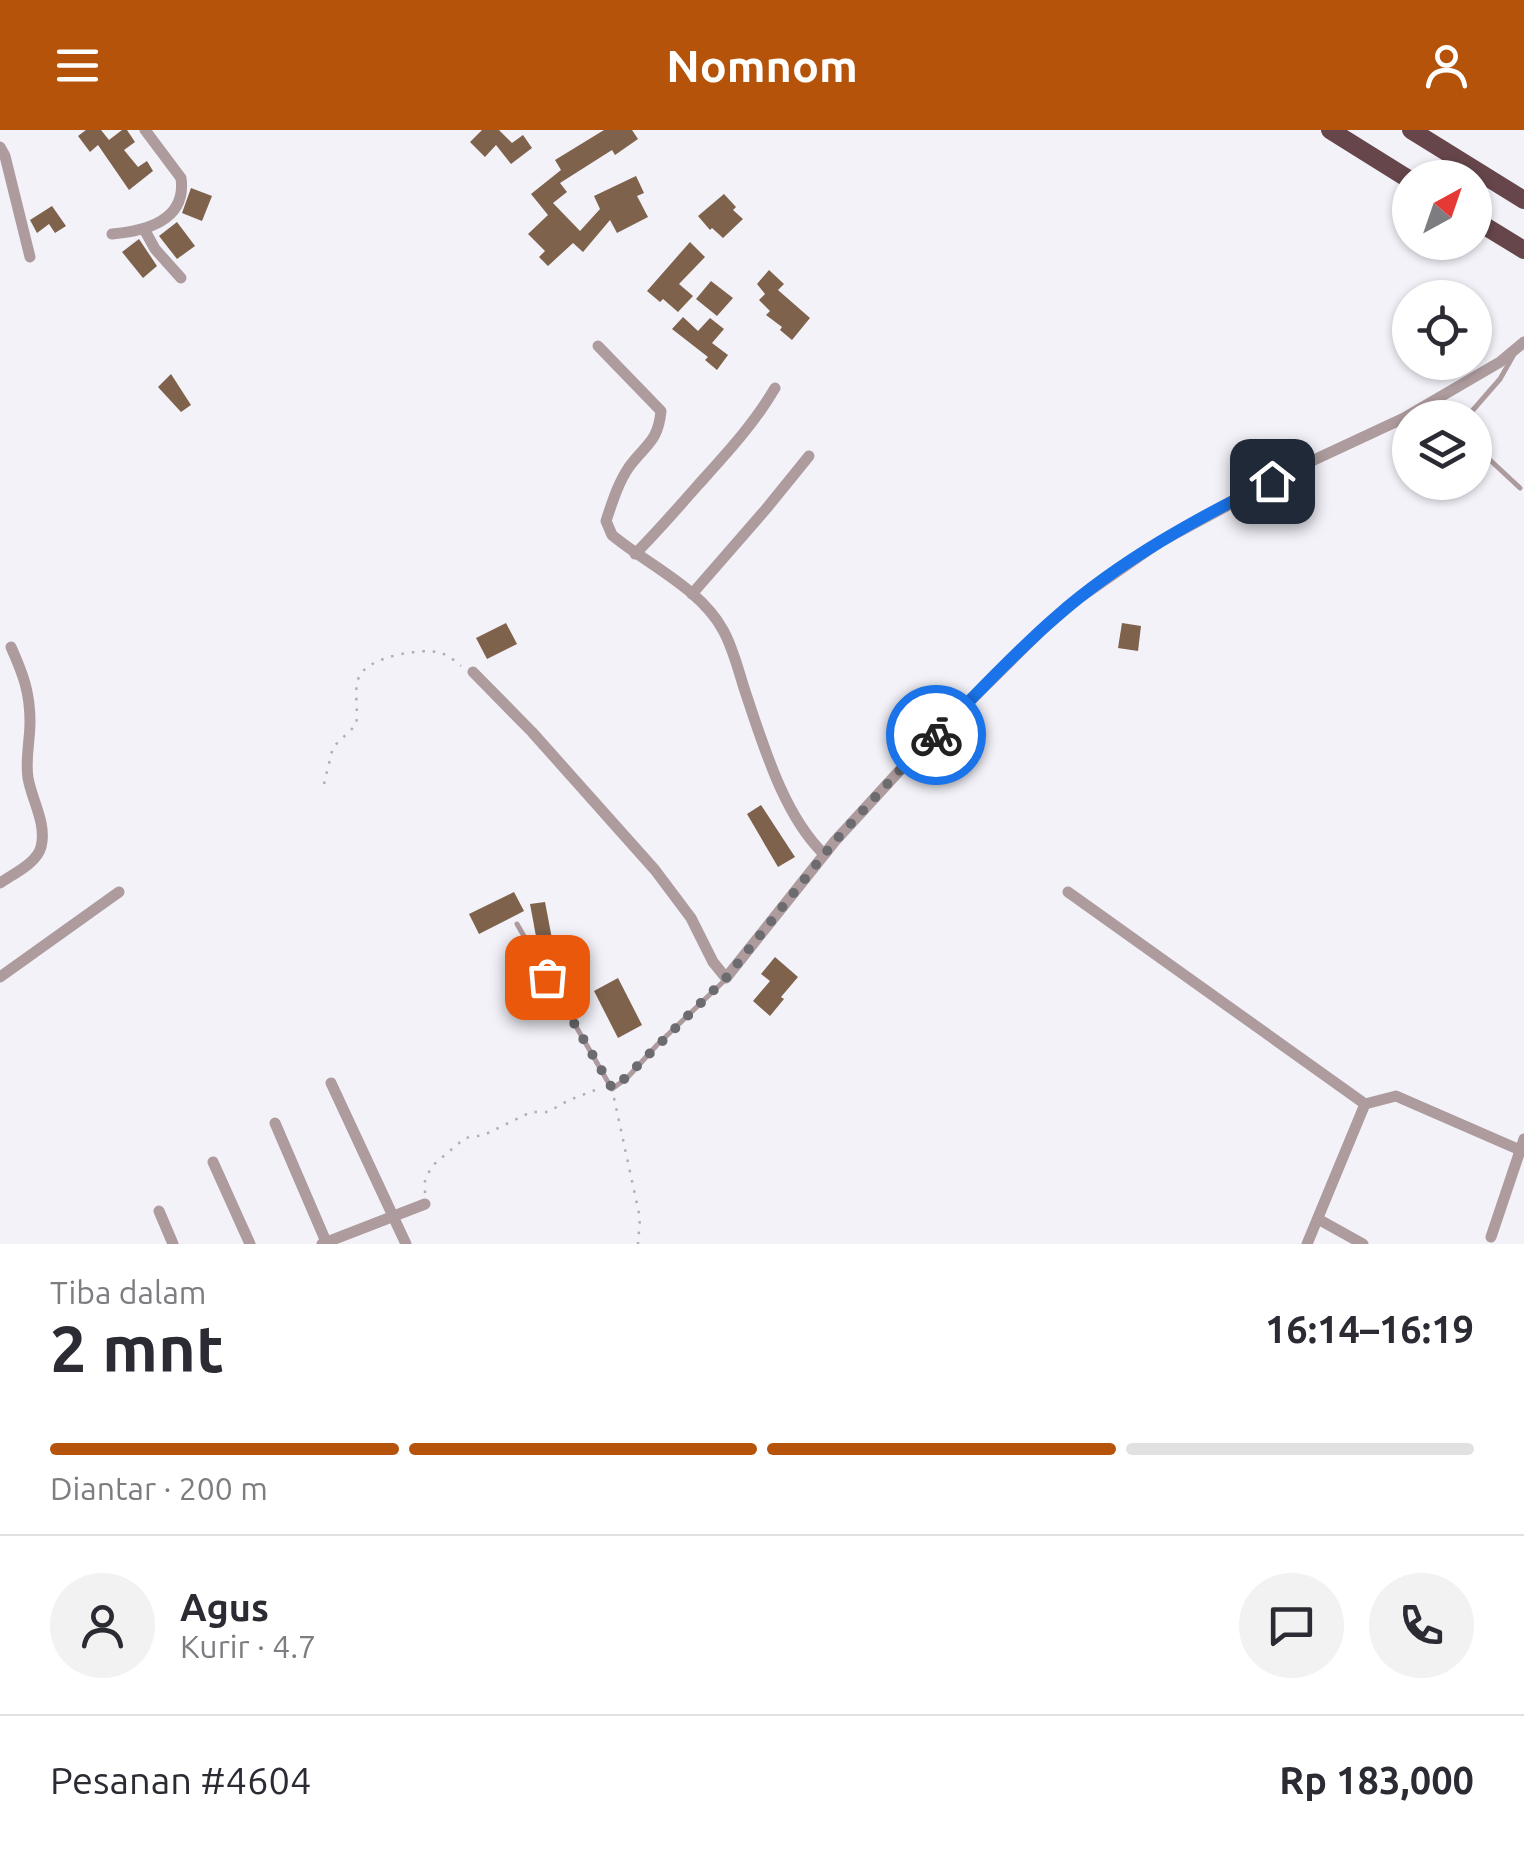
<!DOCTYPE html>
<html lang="id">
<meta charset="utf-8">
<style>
body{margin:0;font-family:Ubuntu,sans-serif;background:#f2f2f3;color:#2b2b33;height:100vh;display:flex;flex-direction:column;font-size:38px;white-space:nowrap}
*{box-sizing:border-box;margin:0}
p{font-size:32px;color:#7c7c81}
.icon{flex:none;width:55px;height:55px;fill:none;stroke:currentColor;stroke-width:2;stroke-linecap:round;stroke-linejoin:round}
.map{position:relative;height:1114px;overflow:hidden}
.panel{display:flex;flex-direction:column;background:#fff;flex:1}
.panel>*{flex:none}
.needle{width:65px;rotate:40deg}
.tools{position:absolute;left:1392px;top:30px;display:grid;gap:20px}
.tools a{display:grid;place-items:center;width:100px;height:100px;border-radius:50%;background:#fff;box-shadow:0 2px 8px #0004;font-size:50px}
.pin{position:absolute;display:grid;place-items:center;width:85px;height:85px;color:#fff;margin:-42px;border-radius:20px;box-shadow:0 5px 15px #0006}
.courier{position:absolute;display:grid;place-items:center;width:100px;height:100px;margin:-50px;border:8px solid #1a73e8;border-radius:50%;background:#fff;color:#222;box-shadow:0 2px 12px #0007}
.summary em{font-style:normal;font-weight:700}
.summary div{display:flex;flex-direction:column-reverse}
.summary{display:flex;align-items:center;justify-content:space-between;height:170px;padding:0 50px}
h1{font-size:65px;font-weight:700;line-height:75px}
.bar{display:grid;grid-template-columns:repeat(4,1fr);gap:15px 10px;align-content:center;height:120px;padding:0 50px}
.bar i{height:12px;border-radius:8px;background:#e1e1e2}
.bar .active{background:#b45309}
.bar p{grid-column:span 4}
.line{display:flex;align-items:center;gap:25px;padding:0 50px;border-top:2px solid #e1e1e2}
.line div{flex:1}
.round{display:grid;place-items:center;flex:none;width:105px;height:105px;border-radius:52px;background:#f2f2f3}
header{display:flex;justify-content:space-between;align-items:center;height:130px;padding:0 50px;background:#b45309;color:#fff;font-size:45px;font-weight:700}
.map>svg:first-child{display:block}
</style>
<header><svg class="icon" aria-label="menu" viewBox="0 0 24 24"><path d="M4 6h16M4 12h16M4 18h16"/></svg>Nomnom<svg class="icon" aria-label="person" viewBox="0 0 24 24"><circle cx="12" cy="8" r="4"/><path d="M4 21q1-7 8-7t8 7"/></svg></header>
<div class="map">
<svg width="1524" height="1114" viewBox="0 0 1524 1114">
<rect width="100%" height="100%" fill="#f3f2f9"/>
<g fill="#7e624c">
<path d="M86,0H101L109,10L122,0H127L135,12L124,20L138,37L147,31L153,41L129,60L98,15L90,22L78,6Z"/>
<path d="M482,0H499L512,13L523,5L532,18L511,34L496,15L485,27L470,12Z"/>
<path d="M604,0H632L638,9L615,25L612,20L560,53L567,62L553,73L580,101L600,79L594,66L636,46L644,63L637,66L648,87L617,103L610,90L583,122L573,113L548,136L539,127L545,121L528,104L548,85L531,64L561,40L555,30Z"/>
<path d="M191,58L212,66L202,91L182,83Z"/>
<path d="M724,64L736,77L733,80L743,89L723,108L712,98L710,100L698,86Z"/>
<path d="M52,76L66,96L55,103L49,94L37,103L30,90Z"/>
<path d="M177,92L195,116L177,129L159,106Z"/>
<path d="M139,109L157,136L143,148L122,122Z"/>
<path d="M690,112L705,127L679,154L693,166L678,182L663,169L660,172L647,161Z"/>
<path d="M769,140L784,154L778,160L810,188L792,210L780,200L782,197L766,185L770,181L759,170L765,164L757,154Z"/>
<path d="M711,151L733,168L717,186L696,169Z"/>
<path d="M683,187L698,201L710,188L724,199L712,213L728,225L717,240L705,230L708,227L672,199Z"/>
<path d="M171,244L191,275L181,282L158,257Z"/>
<path d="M506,493L517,514L487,529L476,508Z"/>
<path d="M1122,493L1141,496L1138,521L1118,518Z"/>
<path d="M761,675L795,727L778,737L747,684Z"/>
<path d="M514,762L524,781L479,804L469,784Z"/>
<path d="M545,772L553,814L538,817L530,774Z"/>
<path d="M775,827L798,847L781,867L784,869L770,886L753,871L770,851L761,844Z"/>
<path d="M618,848L642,895L618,908L594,861Z"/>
</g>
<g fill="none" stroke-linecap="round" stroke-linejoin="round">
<g stroke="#aeaeb3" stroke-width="2.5" stroke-dasharray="2.5 8" stroke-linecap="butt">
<path d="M324,654L333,617L356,595C359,580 353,561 359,547C367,527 422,517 441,523C448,525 455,531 461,536"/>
<path d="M614,968L640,1088L638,1114"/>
<path d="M425,1063V1050L432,1036L465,1008L484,1005L531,982H548L569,970L598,959"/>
</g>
<g stroke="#ad9b9d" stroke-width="5">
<path d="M1466,288L1500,249L1513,226"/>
<path d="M1475,316L1520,358"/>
<path d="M517,794L612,959L627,948L657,915L725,850"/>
</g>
<g stroke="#ad9b9d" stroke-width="11">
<path d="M0,17L5,26L30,127"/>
<path d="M144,99L155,119L181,148"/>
<path d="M112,104C145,101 187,91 181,48L145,0"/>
<path d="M598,216L661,281C658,312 646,314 629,337C618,353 612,373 606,391L612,405C648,435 700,458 723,500C733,518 738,539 744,558C762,611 783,685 824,724"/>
<path d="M635,424C657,402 677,379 698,355C726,324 754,294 775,258"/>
<path d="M692,464L766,379L809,326"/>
<path d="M473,542L532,602L655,740L691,788L713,832L726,848L835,711L902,638L1042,500L1075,471L1160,412L1301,336L1404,288L1500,232L1524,212"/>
<path d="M0,753C13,744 37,733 41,717C47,693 32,671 28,648C25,629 30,611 30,592C30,562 23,544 11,517"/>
<path d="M1068,762L1365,974L1396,966L1520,1020"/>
<path d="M0,847L119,762"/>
<path d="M331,953L406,1114"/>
<path d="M275,993L327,1114"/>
<path d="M213,1032L250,1114"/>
<path d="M159,1081L173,1114"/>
<path d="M1318,1089L1363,1114"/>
<path d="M1491,1107L1524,1009"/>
<path d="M322,1114L425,1074"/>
<path d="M1307,1114L1365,974"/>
</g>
<g stroke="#66464a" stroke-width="18">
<path d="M1330,0L1410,50"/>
<path d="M1411,0L1524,70"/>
<path d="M1475,90L1524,120"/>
</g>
</g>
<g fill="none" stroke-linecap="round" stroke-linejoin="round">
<path stroke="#6c6b6f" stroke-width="10" stroke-dasharray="0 18" d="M547,847L612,958L618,955L726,848L835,711L902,638L936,605"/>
<path stroke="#1a73e8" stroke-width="12" d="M936,605C976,565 1014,523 1057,486C1121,430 1196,389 1272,351"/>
</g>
</svg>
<div class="tools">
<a><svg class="needle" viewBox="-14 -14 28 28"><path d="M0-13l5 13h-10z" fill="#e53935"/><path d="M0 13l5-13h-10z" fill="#7c7c81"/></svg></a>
<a><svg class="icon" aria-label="locate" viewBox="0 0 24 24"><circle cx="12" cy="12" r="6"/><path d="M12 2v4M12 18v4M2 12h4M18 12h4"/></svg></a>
<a><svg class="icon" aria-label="layers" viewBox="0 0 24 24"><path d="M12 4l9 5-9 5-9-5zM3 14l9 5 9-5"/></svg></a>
</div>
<div class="pin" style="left:547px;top:847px;background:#ea580c"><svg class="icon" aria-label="bag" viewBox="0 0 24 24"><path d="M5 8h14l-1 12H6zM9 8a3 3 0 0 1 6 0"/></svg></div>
<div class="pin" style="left:1272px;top:351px;background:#1f2937"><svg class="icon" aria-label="home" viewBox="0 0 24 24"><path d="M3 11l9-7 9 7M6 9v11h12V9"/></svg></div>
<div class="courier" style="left:936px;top:605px"><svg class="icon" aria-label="bike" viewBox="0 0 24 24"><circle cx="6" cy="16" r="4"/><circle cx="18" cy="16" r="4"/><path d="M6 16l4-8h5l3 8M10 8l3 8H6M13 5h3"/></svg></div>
</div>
<section class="panel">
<div class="summary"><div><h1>2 mnt</h1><p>Tiba dalam</p></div><em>16:14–16:19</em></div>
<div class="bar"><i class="active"></i><i class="active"></i><i class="active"></i><i></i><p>Diantar · 200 m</p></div>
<div class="line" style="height:180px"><a class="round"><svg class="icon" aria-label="person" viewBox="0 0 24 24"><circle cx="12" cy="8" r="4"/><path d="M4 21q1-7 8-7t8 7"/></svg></a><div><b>Agus</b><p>Kurir · 4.7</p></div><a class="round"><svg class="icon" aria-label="chat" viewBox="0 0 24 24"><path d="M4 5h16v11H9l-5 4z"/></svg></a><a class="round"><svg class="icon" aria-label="phone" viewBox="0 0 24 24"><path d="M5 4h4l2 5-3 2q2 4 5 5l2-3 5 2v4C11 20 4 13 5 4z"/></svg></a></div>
<div class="line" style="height:130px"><div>Pesanan #4604</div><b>Rp 183,000</b></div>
</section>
